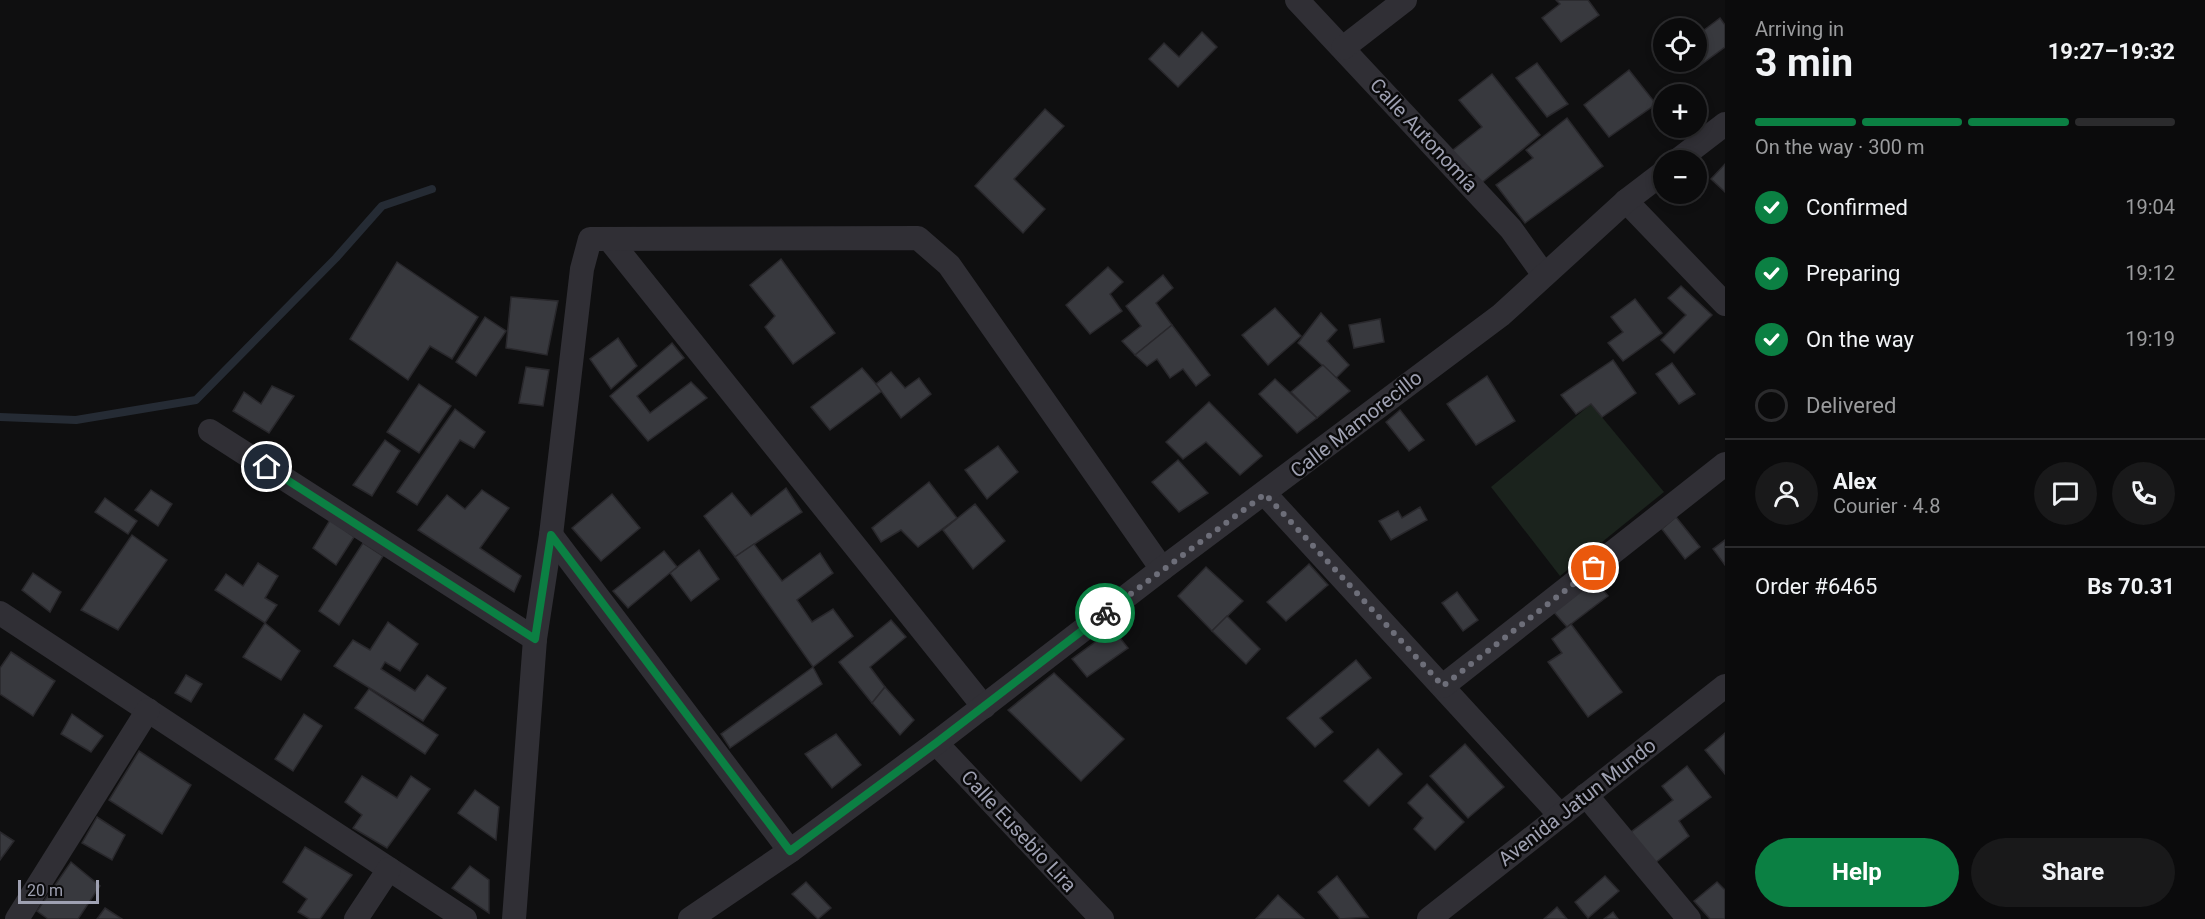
<!DOCTYPE html>
<meta charset="utf-8">
<style>
body{margin:0;font-family:Roboto,sans-serif;background:#19191a;color:#f1f3f6;height:100vh;display:flex;flex-direction:column;font-size:22px;white-space:nowrap}
*{box-sizing:border-box;margin:0}
p{font-size:20px;color:#9a9b9d}
.icon{flex:none;width:33px;height:33px;fill:none;stroke:currentColor;stroke-width:2;stroke-linecap:round;stroke-linejoin:round}
.map{position:relative;flex:1;overflow:hidden}
.sheet{display:flex;flex-direction:column;background:#0b0b0c;width:480px}
.sheet>*{flex:none}
.tools{position:absolute;left:1653px;top:18px;display:grid;gap:12px}
.tools a{display:grid;place-items:center;width:54px;height:54px;border-radius:50%;background:#0b0b0c;box-shadow:0 3px 9px #0003,0 0 0 2px #2b2b2d;font-size:30px}
.scale{position:absolute;left:18px;bottom:15px;width:81px;box-sizing:border-box;padding-left:6px;border:3px solid #9fa1b2;border-top:0;font-size:16px;line-height:21px;white-space:nowrap;color:#9fa1b2;-webkit-text-stroke:4px #0a0a0b;paint-order:stroke}
.pin{position:absolute;display:grid;place-items:center;width:51px;height:51px;color:#fff;margin:-26px;border:3px solid #fff;border-radius:50%;box-shadow:0 2px 6px #0007}
.courier{position:absolute;display:grid;place-items:center;width:60px;height:60px;margin:-30px;border:4px solid #0b8043;border-radius:50%;background:#fff;color:#222;box-shadow:0 2px 8px #0007}
.overview em{font-style:normal;font-weight:700}
.overview div{display:flex;flex-direction:column-reverse}
.overview{display:flex;align-items:center;justify-content:space-between;height:102px;padding:0 30px}
h1{font-size:39px;font-weight:700;line-height:45px}
.bar{display:grid;grid-template-columns:repeat(4,1fr);gap:9px 6px;align-content:center;height:72px;padding:0 30px}
.bar i{height:8px;border-radius:4px;background:#2b2b2d}
.bar .on{background:#0b8043}
.bar p{grid-column:span 4}
.line{display:flex;align-items:center;gap:15px;padding:0 30px;border-top:2px solid #2b2b2d}
.line div{flex:1}
.round{display:grid;place-items:center;flex:none;width:63px;height:63px;border-radius:32px;background:#19191a}
ol{padding:0 30px;list-style:none}
li{display:flex;align-items:center;gap:18px;height:66px}
li p{margin-inline-start:auto}
li .icon{padding:6px;border-radius:50%;background:#0b8043;color:#fff;stroke-width:4}
li:last-child{color:#9a9b9d}
li i{width:33px;height:33px;border:3px solid #2b2b2d;border-radius:50%}
.cta{display:flex;gap:12px;margin-top:auto;padding:12px 30px}
.cta a{flex:1;height:69px;border-radius:36px;background:#0b8043;color:#fff;font-size:24px;font-weight:700;line-height:69px;text-align:center}
.cta a+a{background:#19191a;color:#f1f3f6}
main{display:flex;flex:1;min-height:0}
.map>svg:first-child{display:block}
</style>
<main>
<div class="map">
<svg width="1725" height="919" viewBox="0 0 1725 919">
<rect width="100%" height="100%" fill="#0f0f10"/>
<path fill="#1b231d" d="M1591,404L1664,492L1560,576L1491,487Z"/>
<g fill="none" stroke-linecap="round" stroke-linejoin="round">
<path stroke="#252b34" stroke-width="8" d="M0,417L76,420L196,400L336,258L382,206L432,189"/>
</g>
<g fill="#38393e" stroke="#29282c" stroke-width="1.5">
<path d="M1556,0H1588L1599,15L1561,42L1542,18L1560,4Z"/>
<path d="M1720,18L1725,25V47L1695,69L1689,62H1696V36Z"/>
<path d="M1202,32L1217,47L1178,87L1149,59L1164,43L1179,57Z"/>
<path d="M1537,63L1568,104L1547,117L1516,78Z"/>
<path d="M1629,70L1656,104L1609,137L1584,105Z"/>
<path d="M1492,74L1540,135L1474,189L1444,157L1482,127L1459,100Z"/>
<path d="M1045,109L1064,126L1014,179L1045,209L1023,233L975,186Z"/>
<path d="M1567,118L1603,166L1525,223L1496,185L1533,158L1526,150Z"/>
<path d="M1725,164V192L1711,179Z"/>
<path d="M781,259L835,333L793,364L765,327L775,316L750,285Z"/>
<path d="M397,262L478,317L452,359L430,346L408,380L350,339Z"/>
<path d="M1108,267L1123,282L1110,294L1122,311L1090,334L1066,305Z"/>
<path d="M1163,275L1173,288L1156,303L1172,325L1135,355L1122,341L1141,326L1126,306Z"/>
<path d="M1681,286L1712,315L1674,353L1661,340L1686,315L1668,298Z"/>
<path d="M511,297L558,301L547,355L506,348Z"/>
<path d="M1635,299L1662,333L1623,361L1608,343L1623,332L1611,317Z"/>
<path d="M1275,308L1301,336L1268,365L1242,335Z"/>
<path d="M1321,313L1337,330L1327,341L1349,365L1336,378L1298,343Z"/>
<path d="M485,317L506,331L476,376L456,362Z"/>
<path d="M1380,319L1384,342L1354,348L1349,325Z"/>
<path d="M1172,325L1210,375L1196,386L1183,369L1170,378L1157,359L1147,366L1135,355Z"/>
<path d="M618,338L637,366L611,389L590,359Z"/>
<path d="M672,343L684,358L637,396L650,413L691,382L707,398L648,441L610,396Z"/>
<path d="M1613,360L1636,393L1602,417L1591,404L1576,414L1561,395Z"/>
<path d="M1672,363L1695,394L1679,404L1656,374Z"/>
<path d="M1323,365L1350,391L1317,418L1291,392Z"/>
<path d="M526,367L549,370L543,406L519,403Z"/>
<path d="M862,368L882,391L830,430L811,407Z"/>
<path d="M891,372L905,388L919,378L931,394L901,418L876,384Z"/>
<path d="M1487,376L1515,421L1476,445L1447,404Z"/>
<path d="M1275,379L1317,418L1297,433L1259,394Z"/>
<path d="M419,384L451,406L419,453L387,432Z"/>
<path d="M272,386L294,396L269,433L233,411L244,392L261,404Z"/>
<path d="M1209,402L1262,456L1240,475L1206,442L1183,459L1166,442Z"/>
<path d="M455,409L485,432L474,448L460,440L417,505L397,492Z"/>
<path d="M1400,410L1424,440L1409,451L1386,422Z"/>
<path d="M385,440L400,451L372,496L353,485Z"/>
<path d="M998,446L1018,472L987,499L965,470Z"/>
<path d="M1178,460L1208,493L1179,512L1152,482Z"/>
<path d="M929,482L957,518L918,547L901,530L881,542L872,528Z"/>
<path d="M786,488L802,512L735,557L704,516L732,493L751,516Z"/>
<path d="M151,490L172,504L158,526L135,510Z"/>
<path d="M482,490L509,508L480,548L521,576L514,592L418,530L447,495L465,509Z"/>
<path d="M612,494L640,528L601,561L572,528Z"/>
<path d="M105,498L137,521L128,534L95,512Z"/>
<path d="M975,504L1005,541L973,569L943,530Z"/>
<path d="M1420,507L1427,520L1391,540L1379,521L1398,511L1402,518Z"/>
<path d="M1676,517L1700,547L1685,559L1662,529Z"/>
<path d="M330,520L354,537L336,565L313,548Z"/>
<path d="M132,535L167,560L118,630L81,610Z"/>
<path d="M1725,540V565L1713,549Z"/>
<path d="M363,543L383,556L339,625L319,611Z"/>
<path d="M754,544L782,581L820,553L833,573L797,600L812,622L833,609L853,636L813,667L735,557Z"/>
<path d="M699,550L719,579L691,601L670,573Z"/>
<path d="M664,551L677,567L628,608L613,591Z"/>
<path d="M258,563L278,576L265,598L277,605L265,623L215,590L226,574L243,586Z"/>
<path d="M1309,564L1328,585L1286,621L1267,602Z"/>
<path d="M1206,567L1243,601L1212,631L1178,596Z"/>
<path d="M33,573L61,592L50,612L22,590Z"/>
<path d="M1593,578L1608,596L1567,627L1552,610Z"/>
<path d="M1457,592L1478,620L1463,631L1442,603Z"/>
<path d="M1227,616L1260,649L1246,664L1212,631Z"/>
<path d="M891,620L906,637L870,667L885,687L872,703L839,662Z"/>
<path d="M388,622L418,644L400,671L385,662L381,669L415,691L427,675L446,688L423,721L334,666L353,640L370,650Z"/>
<path d="M265,623L300,651L281,680L243,657Z"/>
<path d="M1571,624L1622,692L1588,717L1548,662L1562,653L1552,639Z"/>
<path d="M1113,629L1128,648L1087,677L1072,659Z"/>
<path d="M11,652L55,681L33,716L0,694V668Z"/>
<path d="M1356,660L1371,678L1320,718L1333,732L1315,747L1287,718Z"/>
<path d="M813,667L822,684L730,748L721,734Z"/>
<path d="M1054,673L1124,739L1081,781L1008,710Z"/>
<path d="M186,675L202,684L191,702L175,693Z"/>
<path d="M885,687L914,720L900,735L872,703Z"/>
<path d="M369,689L438,735L425,754L355,708Z"/>
<path d="M72,714L103,736L91,752L61,734Z"/>
<path d="M304,714L322,726L293,771L275,759Z"/>
<path d="M1725,733V774L1705,750Z"/>
<path d="M836,734L861,765L832,788L805,754Z"/>
<path d="M1465,744L1504,787L1468,818L1430,776Z"/>
<path d="M1378,749L1402,774L1369,806L1344,781Z"/>
<path d="M139,751L191,785L162,834L109,800Z"/>
<path d="M1687,766L1711,797L1679,821L1689,836L1655,863L1631,832L1673,800L1662,786Z"/>
<path d="M362,776L397,798L411,776L430,789L387,848L353,828L362,815L345,802Z"/>
<path d="M1427,784L1464,822L1435,850L1414,829L1423,818L1408,803Z"/>
<path d="M475,790L499,807L496,840L458,813Z"/>
<path d="M97,817L125,835L112,860L82,843Z"/>
<path d="M0,832L14,841L0,860Z"/>
<path d="M305,847L352,875L320,919H310L298,912L307,899L283,882Z"/>
<path d="M71,862L100,886L78,919H48L37,911Z"/>
<path d="M470,866L489,880V913L452,888Z"/>
<path d="M1337,876L1368,917L1340,919L1318,892Z"/>
<path d="M1605,876L1619,891L1588,918L1575,902Z"/>
<path d="M806,882L831,908L818,919L792,894Z"/>
<path d="M1717,882L1725,890V919H1710L1694,901Z"/>
<path d="M1278,895L1304,919H1256Z"/>
<path d="M1557,907L1567,919H1544Z"/>
<path d="M105,908L122,919H97Z"/>
<path d="M1613,912L1618,919H1604Z"/>
</g>
<g fill="none" stroke-linecap="round" stroke-linejoin="round">
<g stroke="#302f35" stroke-width="24">
<path d="M1297,0L1511,229L1544,275"/>
<path d="M1343,48L1405,0"/>
<path d="M1678,160L1725,124"/>
<path d="M1626,201L1725,304"/>
<path d="M609,239L984,707"/>
<path d="M210,431L535,639"/>
<path d="M1265,494L1560,815"/>
<path d="M551,535L790,851"/>
<path d="M0,613L465,919"/>
<path d="M1443,686L1725,464"/>
<path d="M936,743L1102,919"/>
<path d="M1586,795L1689,919"/>
<path d="M17,919L148,710"/>
<path d="M356,919L389,869"/>
<path d="M514,919L535,639L551,535L582,269L590,239L918,238L949,265L1162,569"/>
<path d="M690,919L790,851L936,743L1162,569L1501,315L1626,201L1664,172"/>
<path d="M1429,919L1725,686"/>
</g>
</g>
<g fill="none" stroke-linecap="round" stroke-linejoin="round">
<path stroke="#6d6e79" stroke-width="6" stroke-dasharray="0 10.8" d="M1105,613L1265,494L1443,686L1594,568"/>
<path stroke="#0b8043" stroke-width="8" d="M267,467L535,639L551,535L790,851L936,743L1105,613"/>
</g>
<g text-anchor="middle" stroke-width="5" stroke-linejoin="round" paint-order="stroke">
<g font-size="20" fill="#9fa1b2" stroke="#0a0a0b">
<text transform="translate(1424 135) rotate(47)" y="7">Calle Autonomía</text>
<text transform="translate(1356 424) rotate(-38)" y="7">Calle Mamorecillo</text>
<text transform="translate(1577 802) rotate(-38)" y="7">Avenida Jatun Mundo</text>
<text transform="translate(1019 831) rotate(47)" y="7">Calle Eusebio Lira</text>
</g>
</g>
</svg>
<div class="tools">
<a><svg class="icon" aria-label="locate" viewBox="0 0 24 24"><circle cx="12" cy="12" r="6"/><path d="M12 2v4M12 18v4M2 12h4M18 12h4"/></svg></a>
<a>+</a>
<a>−</a>
</div>
<div class="scale">20 m</div>
<div class="pin" style="left:1594px;top:568px;background:#ea580c"><svg class="icon" aria-label="bag" viewBox="0 0 24 24"><path d="M5 8h14l-1 12H6zM9 8a3 3 0 0 1 6 0"/></svg></div>
<div class="pin" style="left:267px;top:467px;background:#1f2937"><svg class="icon" aria-label="home" viewBox="0 0 24 24"><path d="M3 11l9-7 9 7M6 9v11h12V9"/></svg></div>
<div class="courier" style="left:1105px;top:613px"><svg class="icon" aria-label="bike" viewBox="0 0 24 24"><circle cx="6" cy="16" r="4"/><circle cx="18" cy="16" r="4"/><path d="M6 16l4-8h5l3 8M10 8l3 8H6M13 5h3"/></svg></div>
</div>
<section class="sheet">
<div class="overview"><div><h1>3 min</h1><p>Arriving in</p></div><em>19:27–19:32</em></div>
<div class="bar"><i class="on"></i><i class="on"></i><i class="on"></i><i></i><p>On the way · 300 m</p></div>
<ol>
<li><svg class="icon" aria-label="check" viewBox="0 0 24 24"><path d="M5 12l5 5 9-10"/></svg>Confirmed<p>19:04</p></li>
<li><svg class="icon" aria-label="check" viewBox="0 0 24 24"><path d="M5 12l5 5 9-10"/></svg>Preparing<p>19:12</p></li>
<li><svg class="icon" aria-label="check" viewBox="0 0 24 24"><path d="M5 12l5 5 9-10"/></svg>On the way<p>19:19</p></li>
<li><i></i>Delivered</li>
</ol>
<div class="line" style="height:108px"><a class="round"><svg class="icon" aria-label="person" viewBox="0 0 24 24"><circle cx="12" cy="8" r="4"/><path d="M4 21q1-7 8-7t8 7"/></svg></a><div><b>Alex</b><p>Courier · 4.8</p></div><a class="round"><svg class="icon" aria-label="chat" viewBox="0 0 24 24"><path d="M4 5h16v11H9l-5 4z"/></svg></a><a class="round"><svg class="icon" aria-label="phone" viewBox="0 0 24 24"><path d="M5 4h4l2 5-3 2q2 4 5 5l2-3 5 2v4C11 20 4 13 5 4z"/></svg></a></div>
<div class="line" style="height:78px"><div>Order #6465</div><b>Bs 70.31</b></div>
<div class="cta"><a>Help</a><a>Share</a></div>
</section>
</main>
